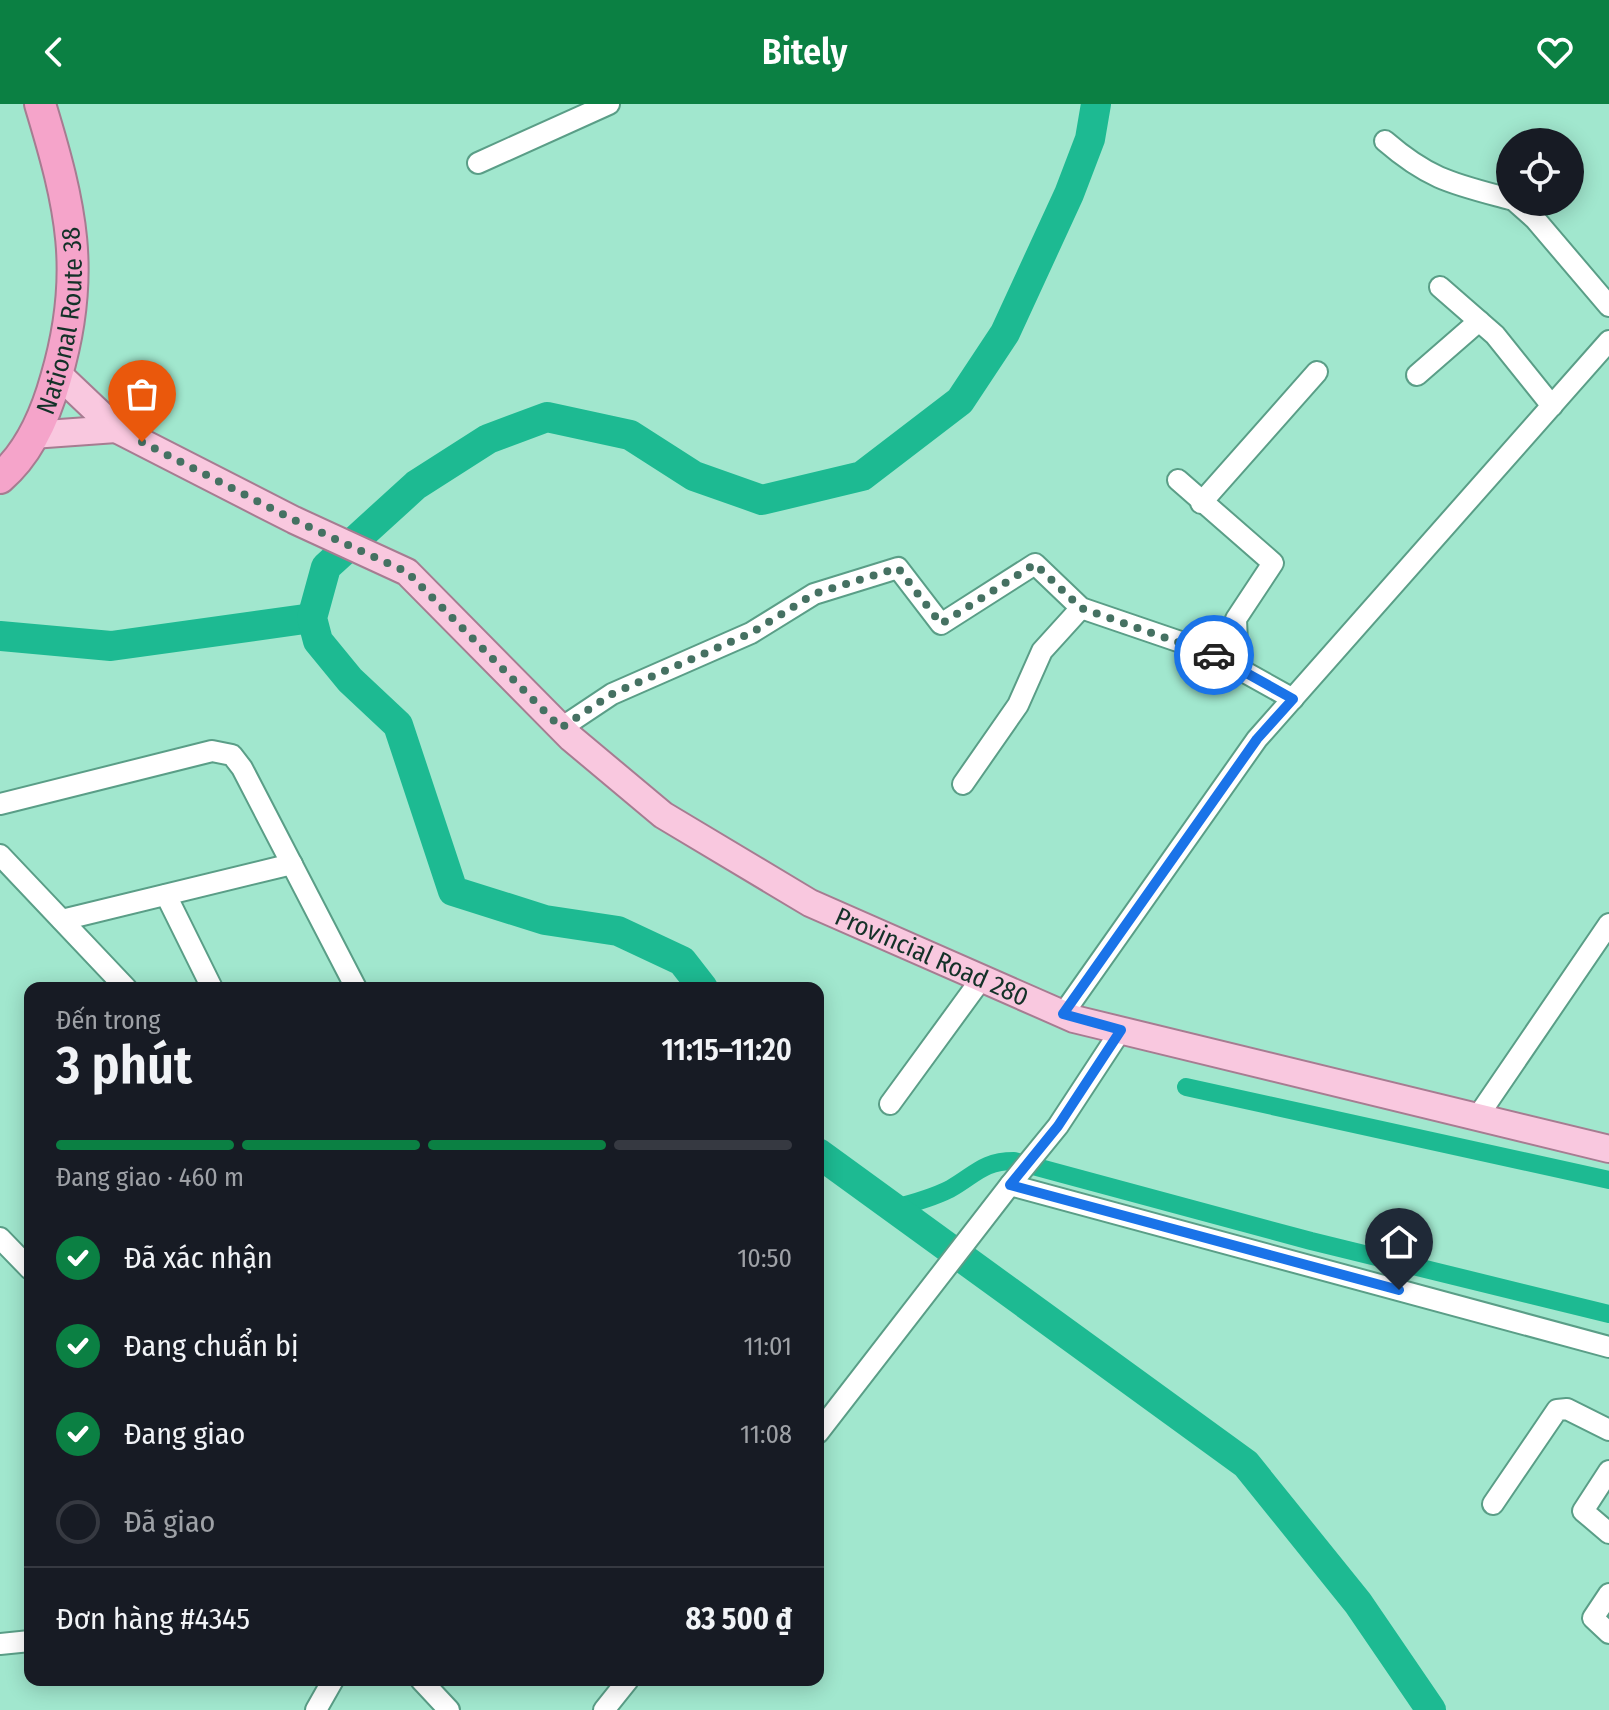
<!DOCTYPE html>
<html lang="vi">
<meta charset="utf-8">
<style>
body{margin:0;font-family:"Fira Sans Condensed",sans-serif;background:#242831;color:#f1f3f6;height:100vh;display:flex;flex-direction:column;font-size:30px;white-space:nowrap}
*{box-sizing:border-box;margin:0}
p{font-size:26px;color:#9ea1a6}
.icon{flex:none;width:44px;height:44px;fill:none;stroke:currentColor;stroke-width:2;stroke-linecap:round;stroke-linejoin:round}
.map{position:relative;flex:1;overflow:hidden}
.details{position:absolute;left:24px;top:878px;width:800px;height:704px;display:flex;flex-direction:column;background:#171b24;border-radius:16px;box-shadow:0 4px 20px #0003}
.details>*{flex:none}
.fabs{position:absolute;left:1496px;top:24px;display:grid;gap:16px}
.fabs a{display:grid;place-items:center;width:88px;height:88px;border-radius:50%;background:#171b24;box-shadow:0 4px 20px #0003;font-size:40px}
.pin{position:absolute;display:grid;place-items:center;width:68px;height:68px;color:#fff;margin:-82px -34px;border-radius:50% 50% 50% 0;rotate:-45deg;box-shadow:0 0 8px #0007}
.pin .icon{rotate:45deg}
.courier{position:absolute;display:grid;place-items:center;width:80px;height:80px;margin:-40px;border:6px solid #1a73e8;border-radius:50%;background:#fff;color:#222;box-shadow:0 2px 10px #0007}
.headline em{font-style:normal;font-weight:600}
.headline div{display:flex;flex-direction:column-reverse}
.headline{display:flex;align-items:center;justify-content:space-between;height:136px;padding:0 32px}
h1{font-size:52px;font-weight:600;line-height:60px}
.bar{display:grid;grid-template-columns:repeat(4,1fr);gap:12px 8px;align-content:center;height:96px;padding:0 32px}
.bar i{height:10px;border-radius:6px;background:#363941}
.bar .current{background:#0b8043}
.bar p{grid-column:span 4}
.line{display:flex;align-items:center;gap:20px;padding:0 32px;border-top:2px solid #363941}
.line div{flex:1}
ol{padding:0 32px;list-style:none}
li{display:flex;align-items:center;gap:24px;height:88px}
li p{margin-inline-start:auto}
li .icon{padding:8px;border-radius:50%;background:#0b8043;color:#fff;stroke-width:4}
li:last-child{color:#9ea1a6}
li i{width:44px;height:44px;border:4px solid #363941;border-radius:50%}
header{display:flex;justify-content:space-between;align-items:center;height:104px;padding:0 32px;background:#0b8043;color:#fff;font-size:36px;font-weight:600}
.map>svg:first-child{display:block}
</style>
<header><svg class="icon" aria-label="back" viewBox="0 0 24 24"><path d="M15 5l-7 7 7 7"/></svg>Bitely<svg class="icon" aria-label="heart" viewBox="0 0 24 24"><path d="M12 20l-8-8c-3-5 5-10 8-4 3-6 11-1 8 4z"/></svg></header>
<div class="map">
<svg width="1609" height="1606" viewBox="0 0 1609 1606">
<rect width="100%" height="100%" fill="#a1e7ce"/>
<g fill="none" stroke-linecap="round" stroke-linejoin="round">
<g stroke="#1dba92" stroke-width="18">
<path d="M1186,983L1609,1076"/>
<path d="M894,1104C914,1099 932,1094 950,1085C975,1071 983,1057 1014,1057L1311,1137L1609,1210"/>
</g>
<g stroke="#1dba92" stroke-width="30">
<path d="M0,532L111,542L312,514"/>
<path d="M703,884L682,857L618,827L545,816L453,787L398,621L350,576L318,537L312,514L326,463L416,381L488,335L547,313L630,331L694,372L762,396L862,372L960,297L1005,229L1069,90L1090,35L1096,0"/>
<path d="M818,1049L1246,1360L1358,1499L1431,1606"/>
</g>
<g stroke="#5a9e87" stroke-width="24">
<g id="minor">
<path d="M1385,37C1430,76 1454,80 1510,95"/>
<path d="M478,59L609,0"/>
<path d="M1516,98L1535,115L1609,202"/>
<path d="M1440,183L1495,231L1552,302"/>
<path d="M1417,271L1479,217"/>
<path d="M1178,376L1273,459L1236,515L1238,564"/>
<path d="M1201,399L1317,268"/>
<path d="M561,624L612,590L751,529L814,490L898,464L941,520L1035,460L1081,504L1207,547L1293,595"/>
<path d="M963,680L1018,601L1042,547L1081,504"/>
<path d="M0,700L212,647L232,651L242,664L356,884"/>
<path d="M0,751L126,884"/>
<path d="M166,791L212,884"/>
<path d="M62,816L292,760"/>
<path d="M1063,910L1257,635L1609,237"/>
<path d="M1121,926L1058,1022L1010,1081L1609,1243"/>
<path d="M890,1000L982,874"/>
<path d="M1476,1015L1609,820"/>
<path d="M0,1134L30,1165"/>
<path d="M818,1329L1010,1081"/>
<path d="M1609,1367L1583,1407L1609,1429"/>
<path d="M1493,1400L1557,1306L1567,1305L1609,1326"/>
<path d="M1609,1490L1593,1514L1609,1529"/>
<path d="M0,1540L30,1537"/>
<path d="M421,1576L449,1606"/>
<path d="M316,1606L333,1576"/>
<path d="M604,1606L628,1576"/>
</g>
</g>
<g stroke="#a67c91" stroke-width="30">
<g id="major">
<path id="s1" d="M58,270L116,325L294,416L407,468L571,634L663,711L810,799L1074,915L1609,1045"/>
<path d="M32,331L116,325"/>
</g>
</g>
<g stroke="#a67c91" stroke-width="34">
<g id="highway">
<path id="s2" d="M0,374C29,349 46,310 56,274C87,169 71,102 40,0"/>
</g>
</g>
<use href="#minor" stroke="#fff" stroke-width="20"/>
<use href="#major" stroke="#f9c8df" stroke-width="26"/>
<use href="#highway" stroke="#f5a4ca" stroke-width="30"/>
</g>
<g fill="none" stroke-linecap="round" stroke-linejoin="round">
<path stroke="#457162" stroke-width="8" stroke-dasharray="0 14.4" d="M142,338L294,416L407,468L561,624L612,590L751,529L814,490L898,464L941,520L1035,460L1081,504L1214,551"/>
<path stroke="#1a73e8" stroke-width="10" d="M1214,551L1293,595L1257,635L1063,910L1121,926L1058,1022L1010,1081L1399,1186"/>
</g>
<g text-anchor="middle" stroke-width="6" stroke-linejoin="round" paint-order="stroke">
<g font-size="26" fill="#143128" stroke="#a1e7ce">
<text dy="9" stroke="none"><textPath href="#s2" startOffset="174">National Route 38</textPath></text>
<text dy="9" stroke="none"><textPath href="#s1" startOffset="1062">Provincial Road 280</textPath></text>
</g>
</g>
</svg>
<div class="fabs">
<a><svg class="icon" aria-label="locate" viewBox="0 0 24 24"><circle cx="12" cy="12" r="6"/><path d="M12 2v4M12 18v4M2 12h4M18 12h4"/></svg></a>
</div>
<div class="pin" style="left:142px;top:338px;background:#ea580c"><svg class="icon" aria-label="bag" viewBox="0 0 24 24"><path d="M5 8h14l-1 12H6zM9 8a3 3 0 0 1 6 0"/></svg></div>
<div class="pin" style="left:1399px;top:1186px;background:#1f2937"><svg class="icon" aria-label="home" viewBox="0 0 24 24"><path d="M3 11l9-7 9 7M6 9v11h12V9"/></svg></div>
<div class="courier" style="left:1214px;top:551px"><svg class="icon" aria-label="car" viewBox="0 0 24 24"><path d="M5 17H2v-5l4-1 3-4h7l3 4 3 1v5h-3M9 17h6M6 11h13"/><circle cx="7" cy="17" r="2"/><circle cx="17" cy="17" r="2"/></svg></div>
<section class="details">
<div class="headline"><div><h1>3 phút</h1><p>Đến trong</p></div><em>11:15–11:20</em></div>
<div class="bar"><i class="current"></i><i class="current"></i><i class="current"></i><i></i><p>Đang giao · 460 m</p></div>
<ol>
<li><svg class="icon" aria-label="check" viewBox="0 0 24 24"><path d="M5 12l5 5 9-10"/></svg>Đã xác nhận<p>10:50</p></li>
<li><svg class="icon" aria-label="check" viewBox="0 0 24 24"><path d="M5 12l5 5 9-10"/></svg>Đang chuẩn bị<p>11:01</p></li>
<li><svg class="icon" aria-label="check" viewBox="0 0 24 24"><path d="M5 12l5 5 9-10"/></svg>Đang giao<p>11:08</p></li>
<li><i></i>Đã giao</li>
</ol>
<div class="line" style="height:104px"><div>Đơn hàng #4345</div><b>83 500 ₫</b></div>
</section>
</div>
